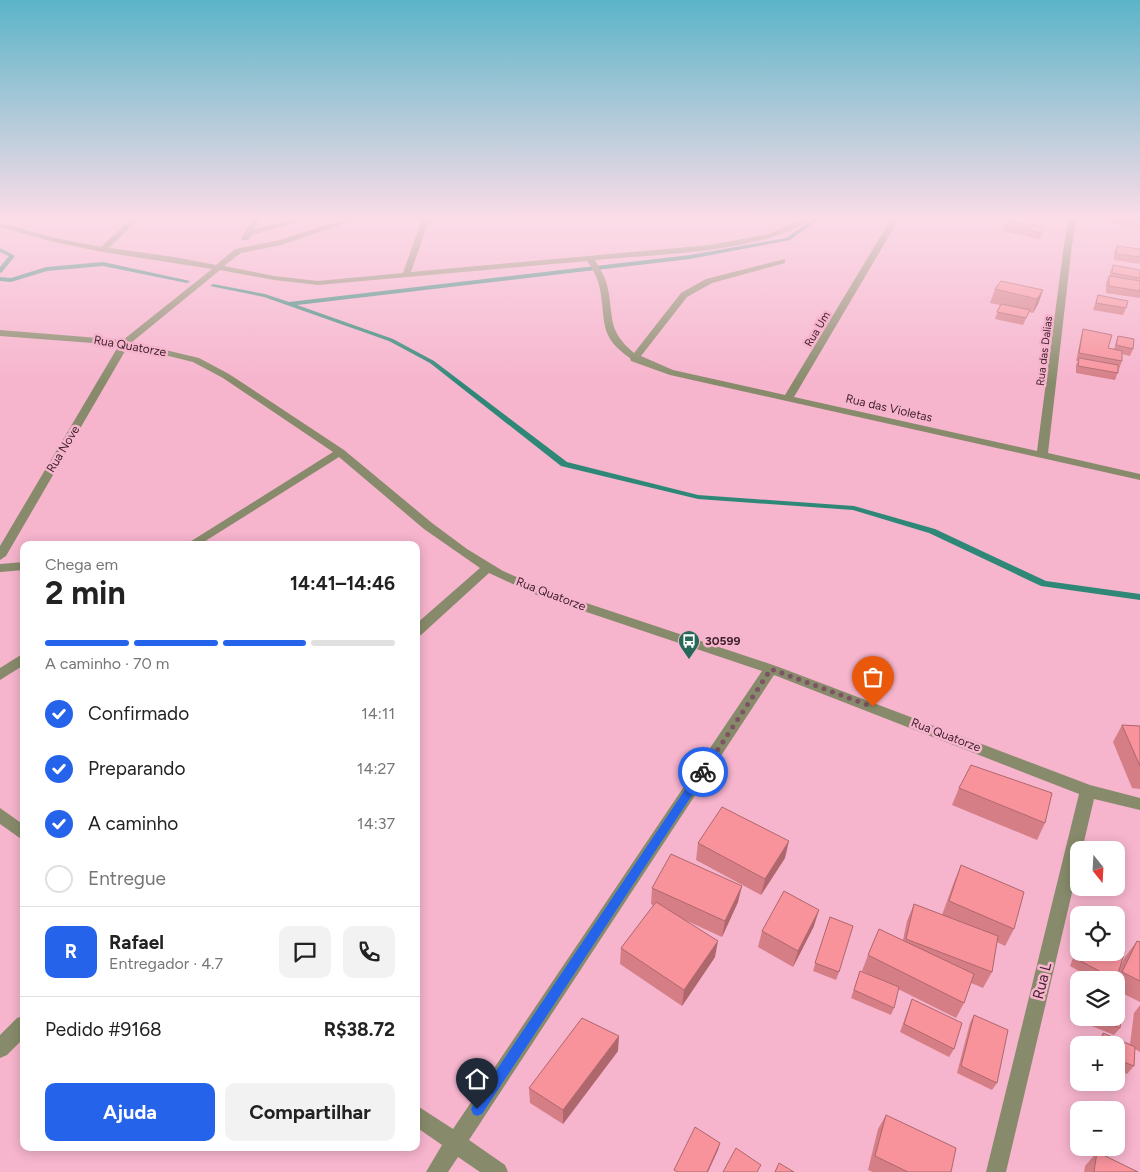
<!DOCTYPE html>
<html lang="pt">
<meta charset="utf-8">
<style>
body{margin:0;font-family:Figtree,sans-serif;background:#f2f2f2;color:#222;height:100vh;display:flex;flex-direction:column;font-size:19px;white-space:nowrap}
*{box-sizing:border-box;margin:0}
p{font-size:16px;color:#767676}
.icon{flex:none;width:28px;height:28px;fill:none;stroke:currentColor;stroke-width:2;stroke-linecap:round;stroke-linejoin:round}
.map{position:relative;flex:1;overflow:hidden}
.drawer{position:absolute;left:20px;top:541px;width:400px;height:610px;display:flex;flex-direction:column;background:#fff;border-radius:10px;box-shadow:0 2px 12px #0003}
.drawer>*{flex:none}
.needle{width:32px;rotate:162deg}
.fabs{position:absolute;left:1070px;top:841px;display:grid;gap:10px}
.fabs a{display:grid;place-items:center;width:55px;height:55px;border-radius:10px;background:#fff;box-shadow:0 2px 12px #0003;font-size:25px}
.pin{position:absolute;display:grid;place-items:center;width:42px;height:42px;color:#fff;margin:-51px -21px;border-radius:50% 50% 50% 0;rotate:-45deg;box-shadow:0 0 5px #0007}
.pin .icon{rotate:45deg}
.courier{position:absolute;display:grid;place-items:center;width:50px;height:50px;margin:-25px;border:4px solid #2563eb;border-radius:50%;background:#fff;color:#222;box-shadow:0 1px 6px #0007}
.headline em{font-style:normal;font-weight:700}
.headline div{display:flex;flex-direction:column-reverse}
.headline{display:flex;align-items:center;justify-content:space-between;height:85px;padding:0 25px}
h1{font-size:32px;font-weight:700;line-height:38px}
.bar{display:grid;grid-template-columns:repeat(4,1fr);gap:8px 5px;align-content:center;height:60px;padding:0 25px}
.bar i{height:6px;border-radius:4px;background:#e0e0e0}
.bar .active{background:#2563eb}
.bar p{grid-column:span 4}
.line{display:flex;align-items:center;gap:12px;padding:0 25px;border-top:1px solid #e0e0e0}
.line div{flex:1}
.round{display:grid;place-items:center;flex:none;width:52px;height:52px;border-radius:10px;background:#f2f2f2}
ol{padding:0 25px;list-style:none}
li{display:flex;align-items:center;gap:15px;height:55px}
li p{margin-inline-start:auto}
li .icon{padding:5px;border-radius:50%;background:#2563eb;color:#fff;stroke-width:4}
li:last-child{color:#767676}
li i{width:28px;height:28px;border:2px solid #e0e0e0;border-radius:50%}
.primary-button{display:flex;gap:10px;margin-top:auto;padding:10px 25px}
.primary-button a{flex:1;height:58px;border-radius:10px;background:#2563eb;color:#fff;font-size:20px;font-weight:700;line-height:58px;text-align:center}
.primary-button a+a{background:#f2f2f2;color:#222}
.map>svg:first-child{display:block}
</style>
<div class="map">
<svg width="1140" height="1172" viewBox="0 0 1140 1172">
<rect width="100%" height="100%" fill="#f6b4cd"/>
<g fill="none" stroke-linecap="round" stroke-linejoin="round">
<g fill="#2f8877" fill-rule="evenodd">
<path d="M813,219H819L790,240L690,259L297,305L393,339L434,361L567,462L698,495L854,506L935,529L1046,581L1140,594V600L1041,586L929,533L853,510L698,499L561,466L430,363L389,341L264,297L210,286L213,284L265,294L289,302L690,255L786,238Z"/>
<path d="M0,248L15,256L2,272L0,273V267L9,256L0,252Z"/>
<path d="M103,262L190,281L187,283L103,266L47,271L11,282L0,281V277L11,278L46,267Z"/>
</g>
<g fill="#878b6b" fill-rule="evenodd">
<path d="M131,219H139L109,248L174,257L216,265L235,249L276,241L346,219H358L281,245L241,253L224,266L274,276L318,281L403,273L422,219H448L428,223L411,272L710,245L769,234L801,219H811C769,252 649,255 595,260C600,269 606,278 608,289C614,319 607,330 634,353L681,293L706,279L785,259V263L712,283L687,297L641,356L673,370L785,395L891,219H899L794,397L1037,451L1064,245L1069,219H1077L1072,245L1048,453L1140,474V480L670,375L631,361L630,358C598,336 606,321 600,289C598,279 593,269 587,261L318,285L274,280L220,270L132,342L199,358L229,374L344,450L432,523L467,549L503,571L547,590L776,666L1090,785L1140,798V810L1094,799L1082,850H1079V863L1006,1172H986L1079,794L774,675L469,1140L505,1165L508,1172H480L458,1157L448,1172H426L442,1145L416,1127V1105L453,1129L762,671L539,596L489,573L421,635L416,636V624L480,568L424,529L339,457L199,545H185L333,452L223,378L193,362L128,346L6,556L0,560V546L119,345L0,336V330L123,340L212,269L103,252L54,242L0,227V223L55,238L101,247Z"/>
<path d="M253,219H261L254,229L295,219H309L251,235L248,240H242L241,238Z"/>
<path d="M24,562V570L0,572V564Z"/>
<path d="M24,653V665L0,680V668Z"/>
<path d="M0,808L24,825V841L0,824Z"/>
<path d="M24,1016V1038L7,1055L0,1058V1035L17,1018Z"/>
</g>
</g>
<g fill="#d57e86" fill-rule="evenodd">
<path d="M1022,219H1038V221Z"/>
<path d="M1115,219H1140V228L1113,223Z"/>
<path d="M1006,221L1042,233L1040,239L1003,231Z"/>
<path d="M1117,246L1140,249V264L1114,260V252Z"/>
<path d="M1113,265L1140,270V298L1106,293V283L1109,276H1110V272Z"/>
<path d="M995,289L1043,290L1038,304L1033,313L1029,312L1023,325L995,319L1000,305L990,303Z"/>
<path d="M1098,295L1126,308L1123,315L1093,310Z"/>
<path d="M1083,329L1108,348L1114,349L1118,336L1133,349L1130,356L1122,354V361L1115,380L1076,373V365L1078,361H1076L1081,337Z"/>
<path d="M1122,725L1140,726V789L1132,788L1113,742Z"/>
<path d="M959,788L1045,823L1037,840L952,805Z"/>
<path d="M698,843L785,858L761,895L696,860Z"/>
<path d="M961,865L1014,929L1005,946L997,942L992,972L983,988L971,983L964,1003L956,1018L898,989L894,1008L891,1015L851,998L860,971L874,977L862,971L868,955L903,940L907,921L914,904L942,915L954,882Z"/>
<path d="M652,888L738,902L722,937L685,920L715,957L682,1006L620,964L621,948L654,906L651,904Z"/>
<path d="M830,917L839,972L836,980L813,971Z"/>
<path d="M814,926L793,967L758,947L762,931Z"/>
<path d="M1137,941L1140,942V1002L1124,994L1120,1028L1114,1035L1072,1018L1077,982L1082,974L1095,980L1070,966L1079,942V952L1120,967L1125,957ZM1079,980H1116V1018H1079Z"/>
<path d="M912,999L954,1049L949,1057L900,1032L909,1007Z"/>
<path d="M1140,1005V1052L1135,1049L1134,1066L1127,1074L1116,1069V1045H1097L1098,1041L1103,1033L1130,1044L1134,1013Z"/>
<path d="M974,1015L997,1083L992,1090L957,1073L970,1023Z"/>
<path d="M618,1051L563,1124L530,1103L529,1088Z"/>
<path d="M886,1115L951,1172H873L868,1170L878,1129Z"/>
<path d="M1097,1152L1138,1172H1084L1085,1166Z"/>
</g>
<g fill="#ae676d">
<path d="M1043,290L1038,304L1033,313L1037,299Z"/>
<path d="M789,841L785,858L761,895L765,879Z"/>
<path d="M742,886L738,902L722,937L725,921Z"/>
<path d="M819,910L814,926L793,967L798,951Z"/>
<path d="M718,941L715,957L682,1006L684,990Z"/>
<path d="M619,1036L618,1051L563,1124V1110Z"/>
<path d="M720,1143L718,1150L708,1172H707Z"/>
</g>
<g fill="#f8939c" stroke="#ae676d">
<path d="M1130,219H1140V221Z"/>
<path d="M1006,221L1044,226L1042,233L1005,225Z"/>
<path d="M1117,246L1140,249V257L1116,254Z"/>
<path d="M1113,265L1140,270V278L1112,273Z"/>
<path d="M1109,276L1140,281V291L1109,286Z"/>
<path d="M1001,281L1043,290L1037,299L995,289Z"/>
<path d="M1098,295L1128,301L1126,308L1096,303Z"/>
<path d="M1001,304L1030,310L1026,318L997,312Z"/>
<path d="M1083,329L1112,335L1108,348L1122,351V361L1079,353Z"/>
<path d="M1118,336L1134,339L1133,349L1116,345Z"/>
<path d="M1079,358L1118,365V373L1078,366Z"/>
<path d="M1122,725L1140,726V766Z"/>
<path d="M971,765L1052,793L1045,823L959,788Z"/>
<path d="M722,807L789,841L765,879L698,843Z"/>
<path d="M671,854L742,886L725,921L652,888Z"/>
<path d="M961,865L1024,892L1014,929L949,901Z"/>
<path d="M784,891L819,910L798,951L762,931Z"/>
<path d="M656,902L718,941L684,990L621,948Z"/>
<path d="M914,904L998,936L992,972L906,939Z"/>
<path d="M830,917L853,926L839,972L815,963Z"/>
<path d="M879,929L974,974L964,1003L868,955Z"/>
<path d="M1137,941L1140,942V981L1122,972Z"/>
<path d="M1116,947L1125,951L1116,980L1075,958L1079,948V952H1116Z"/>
<path d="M860,971L899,987L894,1008L854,990Z"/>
<path d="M1082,974L1096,980H1081Z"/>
<path d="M1116,988L1124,991L1120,1028L1096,1018H1116Z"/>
<path d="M912,999L962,1023L954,1049L904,1024Z"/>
<path d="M1079,999V1010H1077Z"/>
<path d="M974,1015L1008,1030L997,1083L961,1066Z"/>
<path d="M582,1018L619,1036L563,1110L529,1088Z"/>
<path d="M1103,1033L1135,1047L1134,1066L1116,1059V1045H1102Z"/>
<path d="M886,1115L956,1148L951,1172H908L875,1156Z"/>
<path d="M695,1127L720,1143L707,1172H678L674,1170Z"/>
<path d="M736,1148L761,1165L757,1172H723Z"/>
<path d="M1097,1152L1138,1172H1094Z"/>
<path d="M779,1163L794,1172H775Z"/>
</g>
<linearGradient id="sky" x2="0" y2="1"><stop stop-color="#5bb4c8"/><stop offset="0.57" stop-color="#fbdde8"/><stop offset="1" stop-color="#fbdde8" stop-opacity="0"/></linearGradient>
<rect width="1140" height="383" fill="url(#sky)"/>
<path fill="#2563eb" d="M703,768L706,769V774L482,1114L477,1116L473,1114L471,1109L473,1105L699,769Z"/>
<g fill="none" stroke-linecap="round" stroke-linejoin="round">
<path stroke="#7e5364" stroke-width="5" stroke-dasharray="0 9" d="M703,772L771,669L873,707"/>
</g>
<defs>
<g id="bus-pin" transform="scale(1.125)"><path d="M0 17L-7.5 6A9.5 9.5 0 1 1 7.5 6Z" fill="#276959" stroke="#f6b4cd"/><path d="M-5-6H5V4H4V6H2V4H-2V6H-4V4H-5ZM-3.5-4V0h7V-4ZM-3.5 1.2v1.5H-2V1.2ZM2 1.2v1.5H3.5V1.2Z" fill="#fff"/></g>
</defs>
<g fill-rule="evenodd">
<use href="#bus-pin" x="689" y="641"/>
</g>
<g text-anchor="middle" stroke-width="5" stroke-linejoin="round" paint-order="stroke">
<g font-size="11" fill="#3e1f2c" stroke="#f6b4cd">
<text transform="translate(817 329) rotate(-59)" y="4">Rua Um</text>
<text transform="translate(1044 351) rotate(-83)" y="4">Rua das Dalias</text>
</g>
<g font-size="12" fill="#3e1f2c" stroke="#f6b4cd">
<text transform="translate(130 346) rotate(10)" y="4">Rua Quatorze</text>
<text transform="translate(889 408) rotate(13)" y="4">Rua das Violetas</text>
<text transform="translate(63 449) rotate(-59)" y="4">Rua Nove</text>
<text transform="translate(551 594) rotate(21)" y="4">Rua Quatorze</text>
<text transform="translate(946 735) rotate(21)" y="4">Rua Quatorze</text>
</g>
<g font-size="12" font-weight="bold" fill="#3e1f2c" stroke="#f6b4cd" text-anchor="start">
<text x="705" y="645">30599</text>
</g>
<g font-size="15" fill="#3e1f2c" stroke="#f6b4cd">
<text transform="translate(1042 981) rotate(-76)" y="5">Rua L</text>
</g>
</g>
</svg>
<div class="fabs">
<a><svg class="needle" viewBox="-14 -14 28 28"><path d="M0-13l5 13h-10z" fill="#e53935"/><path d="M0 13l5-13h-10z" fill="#767676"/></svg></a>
<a><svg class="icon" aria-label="locate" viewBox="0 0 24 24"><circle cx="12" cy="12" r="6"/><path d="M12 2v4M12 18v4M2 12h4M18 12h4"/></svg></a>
<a><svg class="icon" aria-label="layers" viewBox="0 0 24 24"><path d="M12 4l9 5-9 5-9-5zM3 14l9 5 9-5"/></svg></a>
<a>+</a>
<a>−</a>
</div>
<div class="pin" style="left:873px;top:707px;background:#ea580c"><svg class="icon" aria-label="bag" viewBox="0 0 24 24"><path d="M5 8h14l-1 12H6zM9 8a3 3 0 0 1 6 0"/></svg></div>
<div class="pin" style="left:477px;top:1109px;background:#1f2937"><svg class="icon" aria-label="home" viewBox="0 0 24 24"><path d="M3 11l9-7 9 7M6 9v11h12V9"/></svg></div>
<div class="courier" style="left:703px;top:772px"><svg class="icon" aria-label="bike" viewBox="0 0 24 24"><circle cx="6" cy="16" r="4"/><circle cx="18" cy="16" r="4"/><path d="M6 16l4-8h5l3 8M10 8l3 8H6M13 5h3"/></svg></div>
<section class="drawer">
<div class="headline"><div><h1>2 min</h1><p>Chega em</p></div><em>14:41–14:46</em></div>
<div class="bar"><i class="active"></i><i class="active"></i><i class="active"></i><i></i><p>A caminho · 70 m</p></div>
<ol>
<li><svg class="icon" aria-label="check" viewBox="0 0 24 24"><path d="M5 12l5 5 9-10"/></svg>Confirmado<p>14:11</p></li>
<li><svg class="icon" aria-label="check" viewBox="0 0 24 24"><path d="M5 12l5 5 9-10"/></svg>Preparando<p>14:27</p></li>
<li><svg class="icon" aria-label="check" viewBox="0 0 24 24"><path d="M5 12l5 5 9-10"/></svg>A caminho<p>14:37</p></li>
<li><i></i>Entregue</li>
</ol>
<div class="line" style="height:90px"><b class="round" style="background:#2563eb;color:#fff">R</b><div><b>Rafael</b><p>Entregador · 4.7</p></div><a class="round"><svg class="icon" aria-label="chat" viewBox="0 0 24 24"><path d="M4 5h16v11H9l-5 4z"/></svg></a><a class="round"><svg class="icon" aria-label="phone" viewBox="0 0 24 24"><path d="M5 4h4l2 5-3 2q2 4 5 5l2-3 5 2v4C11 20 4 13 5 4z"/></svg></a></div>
<div class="line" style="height:65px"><div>Pedido #9168</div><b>R$38.72</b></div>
<div class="primary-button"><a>Ajuda</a><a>Compartilhar</a></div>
</section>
</div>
